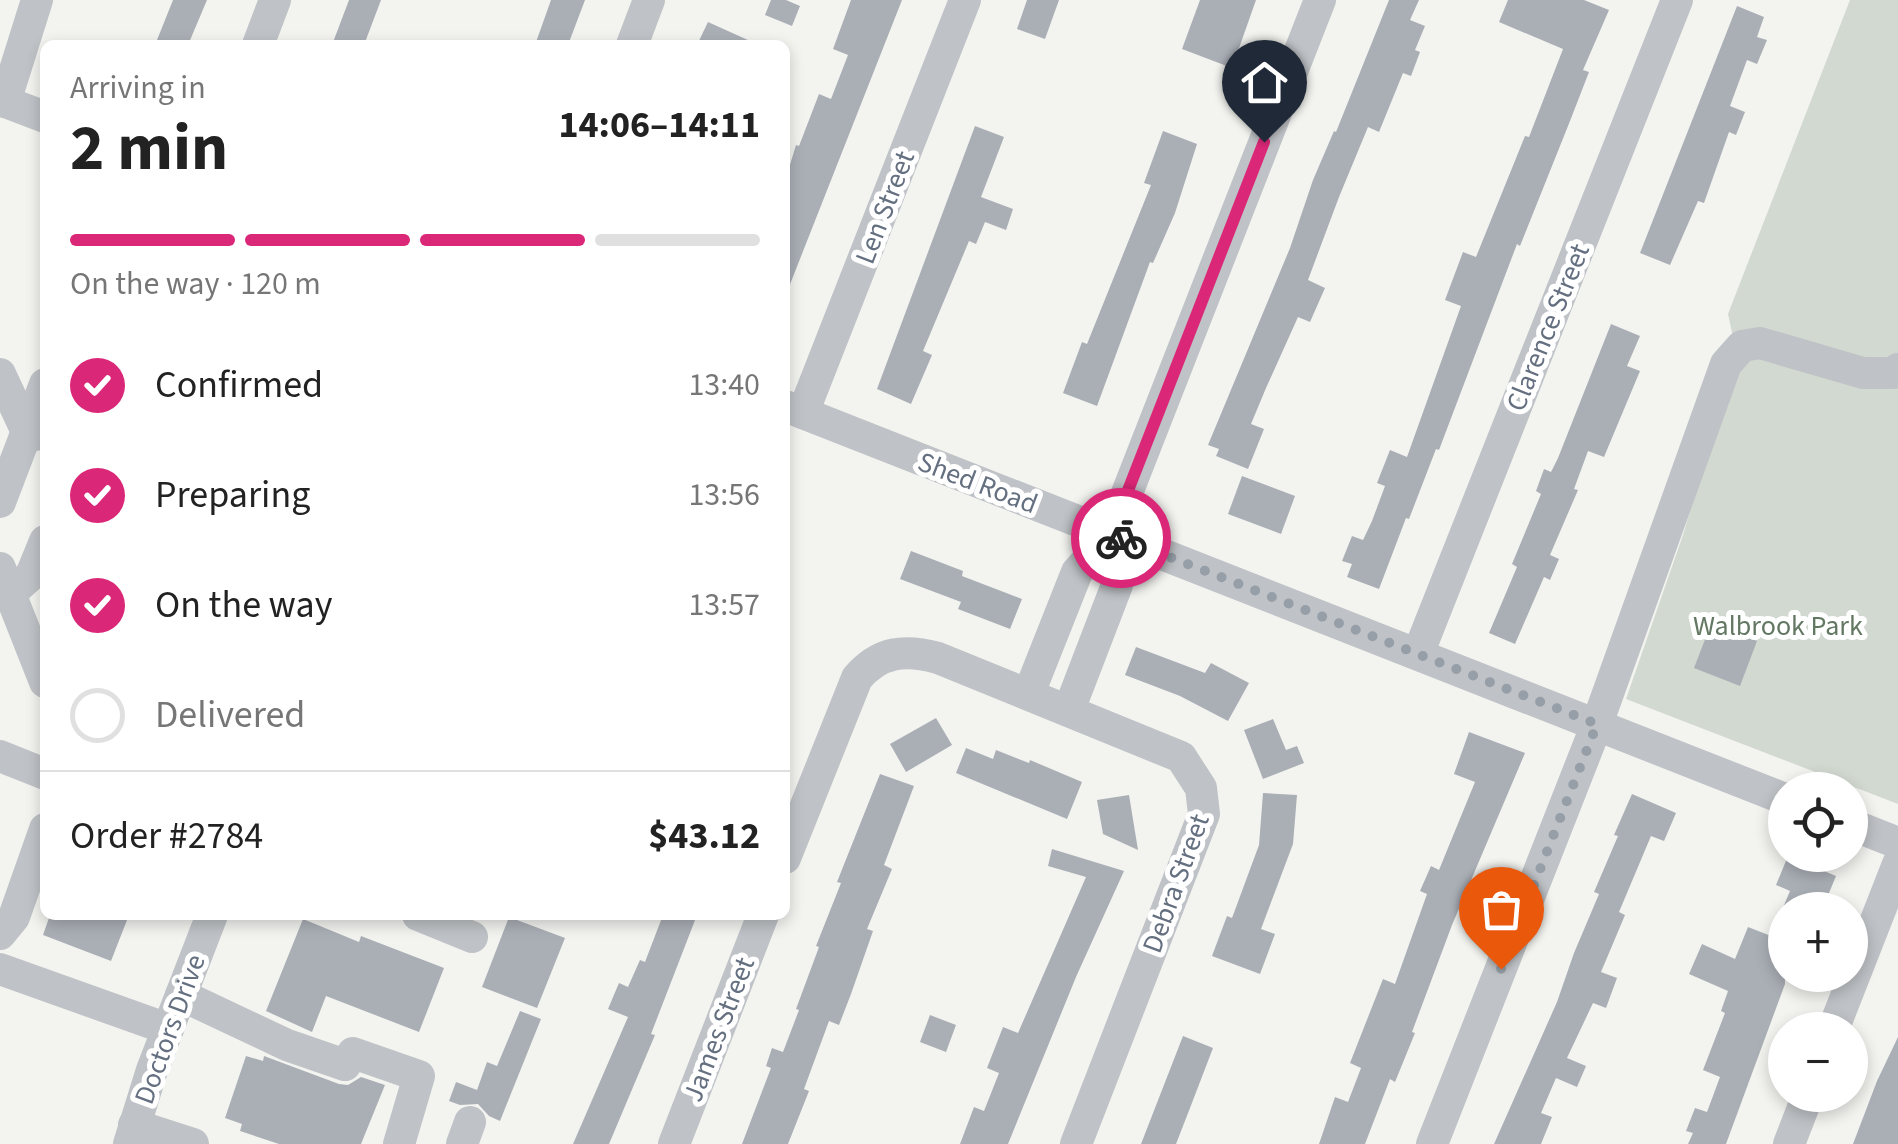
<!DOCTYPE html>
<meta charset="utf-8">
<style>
body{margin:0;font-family:"Source Sans 3",sans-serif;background:#f2f2f2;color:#222;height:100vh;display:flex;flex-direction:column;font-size:38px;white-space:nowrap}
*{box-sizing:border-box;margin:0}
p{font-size:32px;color:#767676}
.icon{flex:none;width:55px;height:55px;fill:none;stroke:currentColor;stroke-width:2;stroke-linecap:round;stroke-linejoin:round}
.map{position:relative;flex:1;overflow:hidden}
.panel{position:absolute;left:40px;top:40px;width:750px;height:880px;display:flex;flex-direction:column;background:#fff;border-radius:15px;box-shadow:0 5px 15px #0003}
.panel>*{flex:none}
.tools{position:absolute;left:1768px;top:772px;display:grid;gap:20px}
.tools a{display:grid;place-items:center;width:100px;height:100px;border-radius:50%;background:#fff;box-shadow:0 5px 15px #0003;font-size:50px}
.pin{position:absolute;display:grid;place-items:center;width:85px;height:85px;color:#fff;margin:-102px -42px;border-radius:50% 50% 50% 0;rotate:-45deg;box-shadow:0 0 10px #0007}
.pin .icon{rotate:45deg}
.courier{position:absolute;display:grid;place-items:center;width:100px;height:100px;margin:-50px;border:8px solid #db2777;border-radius:50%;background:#fff;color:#222;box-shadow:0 2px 12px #0007}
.overview em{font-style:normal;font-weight:700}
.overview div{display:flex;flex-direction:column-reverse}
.overview{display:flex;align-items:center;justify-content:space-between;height:170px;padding:0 30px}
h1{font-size:65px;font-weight:700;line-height:75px}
.bar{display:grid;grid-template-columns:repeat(4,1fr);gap:15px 10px;align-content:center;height:120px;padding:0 30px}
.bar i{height:12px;border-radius:8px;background:#e0e0e0}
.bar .active{background:#db2777}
.bar p{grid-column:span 4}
.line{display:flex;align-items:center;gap:25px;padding:0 30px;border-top:2px solid #e0e0e0}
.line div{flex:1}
ol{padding:0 30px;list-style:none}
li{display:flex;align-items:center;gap:30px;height:110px}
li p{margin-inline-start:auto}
li .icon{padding:10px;border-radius:50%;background:#db2777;color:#fff;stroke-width:4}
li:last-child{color:#767676}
li i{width:55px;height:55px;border:5px solid #e0e0e0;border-radius:50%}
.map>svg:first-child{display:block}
</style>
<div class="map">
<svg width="1898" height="1144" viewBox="0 0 1898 1144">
<rect width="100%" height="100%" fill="#f3f4f0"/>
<path fill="#d2d9d0" d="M1850,0H1898V804L1626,699L1683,535L1727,387L1739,365L1728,314Z"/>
<g fill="#aaafb6">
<path d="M173,0H207L188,45H155Z"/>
<path d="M349,0H381L364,45H332Z"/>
<path d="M551,0H585L568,45H535Z"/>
<path d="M771,0H786L800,6L792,26L765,15Z"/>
<path d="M851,0H902L785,297V181L796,145L799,146L819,94L831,99L848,55L833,49Z"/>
<path d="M1027,0H1059L1045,39L1017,29Z"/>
<path d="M1200,0H1256L1232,68L1182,49Z"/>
<path d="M1389,0H1419L1410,20L1425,26L1415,50L1420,52L1411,76L1403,73L1379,132L1368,127L1339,197L1308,280L1325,288L1310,322L1298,317L1266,388L1251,424L1264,429L1248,469L1216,456L1219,449L1208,445L1290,248L1313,180L1334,131L1336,132Z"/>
<path d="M1508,0H1584L1609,10L1583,70L1589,72L1570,121L1520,246L1517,244L1439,450L1436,449L1409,519L1406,518L1379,589L1347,577L1352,564L1342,561L1352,536L1363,540L1372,521L1385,486L1377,483L1390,450L1407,457L1461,306L1445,300L1463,252L1476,257L1525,136L1529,137L1563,49L1499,22Z"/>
<path d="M1737,6L1764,17L1757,37L1767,40L1757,64L1747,60L1730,106L1745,112L1736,135L1729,132L1704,203L1698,201L1670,265L1640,253Z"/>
<path d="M708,22L759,45H697Z"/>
<path d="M975,126L1004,137L981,197L1013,209L1006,230L985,222L976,244L969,241L923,351L932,355L911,404L877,389Z"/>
<path d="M1163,131L1197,144L1175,213L1153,263L1150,262L1097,406L1063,393L1082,342L1087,344L1151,185L1144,183Z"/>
<path d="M1611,324L1640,336L1627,366L1640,371L1604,457L1588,451L1574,489L1578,490L1550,555L1559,559L1550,580L1544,577L1515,644L1489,633L1517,567L1512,564L1541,494L1536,491L1544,469L1551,472L1558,458Z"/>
<path d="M1242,476L1295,496L1281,534L1228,514Z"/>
<path d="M911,551L963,571L962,576L1022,599L1010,629L958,609L961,602L900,579Z"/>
<path d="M1711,624L1757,641L1740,686L1694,668Z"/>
<path d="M1136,647L1205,673L1211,663L1249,683L1228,721L1180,696L1125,675Z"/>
<path d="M936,718L952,745L906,772L890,744Z"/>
<path d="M1273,719L1286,750L1297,746L1304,763L1263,779L1244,730Z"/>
<path d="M1469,732L1525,753L1452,925L1412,1032L1415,1033L1395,1082L1390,1079L1365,1144H1319L1335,1097L1348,1102L1361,1068L1350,1063L1383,979L1395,984L1427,894L1420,891L1431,866L1439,870L1475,782L1454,774Z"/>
<path d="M966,748L993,759L996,750L1029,763L1030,760L1082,782L1067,819L956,773Z"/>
<path d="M880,774L914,786L884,865L892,869L867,929L873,931L851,994L839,1025L829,1021L804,1089L809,1091L788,1144H742L771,1068L766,1066L772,1048L783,1052L799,1010L796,1009L819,947L816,946L841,883L837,882Z"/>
<path d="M1263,793L1297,795L1293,844L1261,929L1275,934L1260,974L1212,956L1227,916L1232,918L1259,845Z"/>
<path d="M1632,794L1676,813L1664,841L1651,836L1619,912L1625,915L1601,972L1617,978L1606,1008L1593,1003L1567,1058L1586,1066L1577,1087L1556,1078L1541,1113L1552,1117L1541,1144H1494L1557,1002L1574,953L1599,894L1594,892L1618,836L1614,835Z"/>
<path d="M1129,795L1138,850L1103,834L1097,800Z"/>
<path d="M1052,849L1124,871L1076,977L1008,1144H960L974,1107L984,1111L999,1073L987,1068L1003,1027L1018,1033L1086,877L1048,866Z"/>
<path d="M1788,856L1836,876L1822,910H1785V984L1726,1144H1688L1693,1133L1686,1131L1695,1108L1707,1112L1720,1077L1703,1070L1725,1013L1721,1011L1728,991L1689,974L1702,944L1735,959L1748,927L1771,936L1790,891L1776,885Z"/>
<path d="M50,915H129L111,961L43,935Z"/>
<path d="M663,915H697L651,1034L655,1035L609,1144H573L628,1017L608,1009L619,983L628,987L640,960L645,962Z"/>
<path d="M509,917L565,938L537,1008L482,987Z"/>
<path d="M303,919L359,942L361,936L444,968L419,1032L326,996L312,1032L266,1011Z"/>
<path d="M520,1011L541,1019L500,1121L489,1116L478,1104L460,1105L449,1101L456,1082L477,1090L487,1062L497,1066Z"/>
<path d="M930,1015L956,1025L946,1052L920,1042Z"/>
<path d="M1183,1036L1213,1048L1190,1108L1176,1144H1141Z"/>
<path d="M1898,1037V1144H1853L1877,1081Z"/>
<path d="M246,1056L263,1061L264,1056L339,1084L348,1085L361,1077L385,1085L361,1144H279L240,1131L242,1124L225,1118Z"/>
</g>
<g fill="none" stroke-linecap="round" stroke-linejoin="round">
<g stroke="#bfc2c6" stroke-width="32">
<path d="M258,45L275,0"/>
<path d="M632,45L649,0"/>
<path d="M0,100L45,117"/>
<path d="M5,102L37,0"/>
<path d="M0,374L27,432L36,435"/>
<path d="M785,406L1785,799"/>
<path d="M803,413L965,0"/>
<path d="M0,502L45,384"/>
<path d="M0,568L45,682"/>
<path d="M10,594L31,575L45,541"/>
<path d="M1418,654L1677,0"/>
<path d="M1029,693L1077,572L1111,534L1320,0"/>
<path d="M1069,710L1117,585L1116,556L1111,534"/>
<path d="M0,756L45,774"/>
<path d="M1850,824L1898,843"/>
<path d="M785,858L857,678C880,651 905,649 938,658L1181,757L1201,788L1204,814L1076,1144"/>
<path d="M418,915L472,937"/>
<path d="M0,934L14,917L45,829"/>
<path d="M0,969L168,1029"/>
<path d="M181,995L287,1045L345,1065L353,1053L419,1076L399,1144"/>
<path d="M1833,1030L1898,864"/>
<path d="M134,1125L193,1144"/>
<path d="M129,1144L152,1070L212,915"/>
<path d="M462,1144L470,1122"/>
<path d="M674,1144L763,915"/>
<path d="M1432,1144L1597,724L1726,364L1742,346L1760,343L1863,373H1894L1898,369"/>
<path d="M1789,1144L1808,1095"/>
</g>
</g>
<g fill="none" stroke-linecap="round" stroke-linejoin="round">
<path stroke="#969ea7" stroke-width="10" stroke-dasharray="0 18" d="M1121,538L1597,724L1501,969"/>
<path stroke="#db2777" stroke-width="12" d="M1121,538L1111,534L1264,142"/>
</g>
<g text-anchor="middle" stroke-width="10" stroke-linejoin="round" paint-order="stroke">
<g font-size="28" fill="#646f80" stroke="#fff">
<text transform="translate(884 207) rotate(-69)" y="10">Len Street</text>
<text transform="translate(1547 327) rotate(-68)" y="10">Clarence Street</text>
<text transform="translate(978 482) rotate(21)" y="10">Shed Road</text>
<text transform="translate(1175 883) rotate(-70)" y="10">Debra Street</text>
<text transform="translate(169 1029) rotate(-70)" y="10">Doctors Drive</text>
<text transform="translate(718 1029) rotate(-69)" y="10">James Street</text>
</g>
<g font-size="28" fill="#637863" stroke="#fff">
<text x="1778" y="635">Walbrook Park</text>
</g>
</g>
</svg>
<div class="tools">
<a><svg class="icon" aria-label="locate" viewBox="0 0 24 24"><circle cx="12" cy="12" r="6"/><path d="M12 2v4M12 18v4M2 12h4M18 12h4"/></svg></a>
<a>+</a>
<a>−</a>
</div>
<div class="pin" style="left:1501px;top:969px;background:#ea580c"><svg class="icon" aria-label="bag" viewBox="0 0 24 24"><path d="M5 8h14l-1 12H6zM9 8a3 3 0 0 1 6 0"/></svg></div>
<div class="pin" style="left:1264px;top:142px;background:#1f2937"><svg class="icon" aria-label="home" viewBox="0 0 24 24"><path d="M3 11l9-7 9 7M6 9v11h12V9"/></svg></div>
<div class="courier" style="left:1121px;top:538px"><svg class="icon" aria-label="bike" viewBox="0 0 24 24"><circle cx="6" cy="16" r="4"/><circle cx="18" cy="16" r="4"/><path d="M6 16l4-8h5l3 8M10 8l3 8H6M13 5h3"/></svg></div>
<section class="panel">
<div class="overview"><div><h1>2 min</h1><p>Arriving in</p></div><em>14:06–14:11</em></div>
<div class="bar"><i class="active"></i><i class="active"></i><i class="active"></i><i></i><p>On the way · 120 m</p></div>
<ol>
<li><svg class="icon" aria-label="check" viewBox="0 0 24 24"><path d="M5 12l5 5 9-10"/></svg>Confirmed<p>13:40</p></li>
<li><svg class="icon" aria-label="check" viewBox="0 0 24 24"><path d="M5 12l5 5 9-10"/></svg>Preparing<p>13:56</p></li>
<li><svg class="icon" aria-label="check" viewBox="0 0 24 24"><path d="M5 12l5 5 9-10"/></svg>On the way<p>13:57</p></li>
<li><i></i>Delivered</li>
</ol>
<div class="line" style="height:130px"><div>Order #2784</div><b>$43.12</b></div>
</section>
</div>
